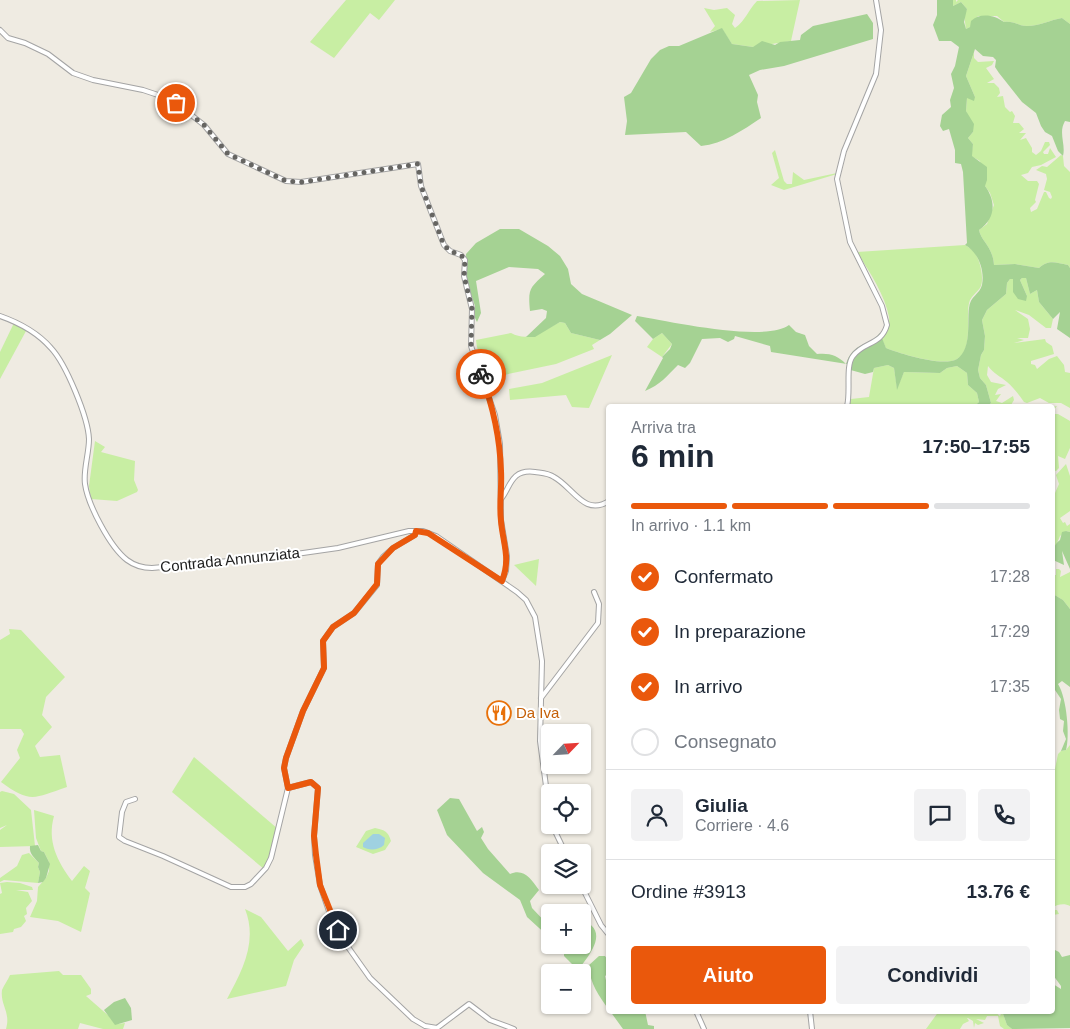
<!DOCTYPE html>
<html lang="it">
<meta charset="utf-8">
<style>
body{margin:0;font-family:Helvetica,sans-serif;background:#f2f2f3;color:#1f2937;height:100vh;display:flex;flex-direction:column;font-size:19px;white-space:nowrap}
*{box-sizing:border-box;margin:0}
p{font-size:16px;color:#747a83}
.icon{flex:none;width:28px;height:28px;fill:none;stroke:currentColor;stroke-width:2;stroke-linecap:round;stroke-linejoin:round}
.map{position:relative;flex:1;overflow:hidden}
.details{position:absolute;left:606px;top:404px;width:449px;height:610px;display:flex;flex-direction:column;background:#fff;border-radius:5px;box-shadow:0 1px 4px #0004}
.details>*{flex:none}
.needle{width:32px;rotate:65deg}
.tools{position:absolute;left:541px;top:724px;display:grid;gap:10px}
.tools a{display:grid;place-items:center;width:50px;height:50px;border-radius:5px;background:#fff;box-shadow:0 1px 4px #0004;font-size:25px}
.pin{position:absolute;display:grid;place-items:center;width:42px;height:42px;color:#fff;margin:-21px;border:2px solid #fff;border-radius:50%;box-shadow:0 1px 5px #0007}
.courier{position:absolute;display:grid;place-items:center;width:50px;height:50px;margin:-25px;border:4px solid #ea580c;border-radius:50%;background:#fff;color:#222;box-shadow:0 1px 6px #0007}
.head em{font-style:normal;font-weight:800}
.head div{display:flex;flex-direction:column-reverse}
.head{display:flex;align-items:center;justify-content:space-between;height:85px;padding:0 25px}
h1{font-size:32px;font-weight:800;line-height:38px}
.bar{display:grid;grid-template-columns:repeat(4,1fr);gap:8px 5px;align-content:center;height:60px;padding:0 25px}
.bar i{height:6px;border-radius:4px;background:#e0e1e3}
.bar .current{background:#ea580c}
.bar p{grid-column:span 4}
.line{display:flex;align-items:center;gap:12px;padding:0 25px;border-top:1px solid #e0e1e3}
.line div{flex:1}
.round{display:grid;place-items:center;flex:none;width:52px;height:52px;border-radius:5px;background:#f2f2f3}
ol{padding:0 25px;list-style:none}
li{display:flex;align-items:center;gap:15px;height:55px}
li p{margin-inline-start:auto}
li .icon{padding:5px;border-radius:50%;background:#ea580c;color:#fff;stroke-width:4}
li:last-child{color:#747a83}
li i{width:28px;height:28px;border:2px solid #e0e1e3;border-radius:50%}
.primary-button{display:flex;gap:10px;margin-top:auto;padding:10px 25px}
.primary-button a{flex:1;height:58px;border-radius:5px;background:#ea580c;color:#fff;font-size:20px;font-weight:800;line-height:58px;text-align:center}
.primary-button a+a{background:#f2f2f3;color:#1f2937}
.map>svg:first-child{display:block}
</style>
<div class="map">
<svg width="1070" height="1029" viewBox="0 0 1070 1029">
<rect width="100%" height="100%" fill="#efebe2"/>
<g fill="#c8eea3">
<path d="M346,0H395L379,20L370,13L334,58L310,42Z"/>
<path d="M800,0L791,41L753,47L732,44L722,29L710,32L715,26L704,8L714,10L727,8L735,15L732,24L735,28C746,20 748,10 757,1Z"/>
<path d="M953,0H956V2L958,0H1070V24L1062,18C1050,20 1040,26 1027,26C1018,26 1015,21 1004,22L997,16H978L970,27L966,29L964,15L967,9L961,2L953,6Z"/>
<path d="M974,52V58L978,62L994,61L992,65L986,68L994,79L987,83H994L999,88L1000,93L997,97L1003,96L1005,107L1010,112L1012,111L1015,116L1013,123H1019L1024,129L1019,133H1026L1020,140L1026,138L1032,148V152L1036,155L1041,151L1045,142H1049L1050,145L1043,152L1044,154H1048L1050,148L1056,157L1041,165L1032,167L1028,173L1021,175L1028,181H1037L1039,184L1035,200L1036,202L1030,208L1031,212L1037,209L1044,192H1046L1049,198L1051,199L1052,197L1050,192L1044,190L1047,179L1046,174L1036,170L1042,166L1047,167L1061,155L1063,156L1064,166L1070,172V268L1068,265C1056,263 1049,259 1039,268L1015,264L994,265C993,247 981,241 979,230L987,224L994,205L990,193L985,186L980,161L971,156L973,144L968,138L973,132L966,111L967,98L975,97L966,76Z"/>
<path d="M775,150L784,181L787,184H792L793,172L804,180L837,173V174L784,190L771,185L779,178L772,153Z"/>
<path d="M965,245C968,247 972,249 974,252C980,259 985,280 980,288C977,292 972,296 970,300C964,315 975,348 957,359C944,367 901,354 886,348L882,339C887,332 890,325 889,317C885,295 869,271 857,252Z"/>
<path d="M1022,278H1026L1030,294L1037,290L1039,302L1053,319L1051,328H1046L1029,315L1015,310L1028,319L1030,329L1028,338H1017L1024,340L1014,343L1045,339L1046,342L1052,346L1054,354L1031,361V364L1035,365L1037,369L1049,359L1057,356L1064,365L1065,372L1070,373V408L1061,403H1049L1040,398L1027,403L1024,402C1019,395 1014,388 1007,382C1000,376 994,374 988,366L987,375L991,382L1006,385L998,389L995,395L1001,394L996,401L1002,403L1013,396L1014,400L1011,405L1017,406H985L991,403L986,385L980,378L978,370L981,355L984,350L985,336L982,320L987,310L1006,294L1007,283L1010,279H1013V287L1027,296L1020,280Z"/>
<path d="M560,322L565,323L571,333L600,340L592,345L594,349L556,364L494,377C485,365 477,355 476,340L511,333C530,343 544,330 560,322Z"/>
<path d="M14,323L26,331L0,379V352Z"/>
<path d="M662,333L672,344L662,357L647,347L653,339Z"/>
<path d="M612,355L589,408L572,407L566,395L510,400L509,389L542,383Z"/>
<path d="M888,365L894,368L897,388L904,372L940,373L947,368L957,366L967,373L968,385L977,393L979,402L977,405L979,406H849L851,399L869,397L874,368Z"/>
<path d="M1057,406L1053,411V414H1058L1070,421V448L1065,459L1058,456L1059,468L1056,471L1052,470V407Z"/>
<path d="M95,441L105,447L101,452L135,461L134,480L138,490L137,492L117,501L91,499L89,486Z"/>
<path d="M1066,464L1070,476V511L1060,518L1063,523L1065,522L1067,526L1070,524V532L1066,531L1060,536L1053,553V492L1055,493L1059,484L1056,475Z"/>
<path d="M539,559L536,586L514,565Z"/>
<path d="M1056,569H1059L1061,571L1060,577L1070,572V609L1063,600L1053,594L1052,575H1056Z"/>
<path d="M9,629L21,630L65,677L46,697L42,715L52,727L35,746L40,757L60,755L67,787C34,798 31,804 1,782L20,758L17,750L24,734L21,729H0V640L10,634Z"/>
<path d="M1070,745V906C1065,903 1058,904 1053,907L1054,910H1057L1059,914L1053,915L1052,774L1054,770L1053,771L1052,767L1055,769L1058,754L1061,751L1066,750Z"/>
<path d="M194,757L278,829L269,860L264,869L172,792Z"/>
<path d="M2,791L14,794L31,810L35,846L0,847V830L7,825L0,828V792Z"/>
<path d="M34,810L54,816C47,841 57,861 72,881L84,866L90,871L85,888L90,893L81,932L58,921L30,917L37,901L38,887L46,878L49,871V862L44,852L41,851L36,838Z"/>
<path d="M375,828C384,830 388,831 391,841L385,850L373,854L356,847L366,831Z"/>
<path d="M29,853L39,863L38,867L40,872L38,883L4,880L0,882V878L17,866L22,855Z"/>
<path d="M7,882L20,883L32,887L33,890H16L28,892L32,901L26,908L27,914L24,916L26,921L21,927L14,929L13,932L0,934V894L2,893L0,883Z"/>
<path d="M245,909L261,917L288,951L301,939L304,945L294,960L286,986L227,999C242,971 258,942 245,909Z"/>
<path d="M59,971L63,975H81L91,989V994L86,996L118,1024L125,1023L123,1029H103L80,1023L78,1029H6C11,1012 0,1005 2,990C4,985 8,980 10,975Z"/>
<path d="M939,1011H987V1013L995,1012L1000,1016L1002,1011L1007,1025L1012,1029H1004L1000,1026L998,1016H987L985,1020L976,1019L984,1023L978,1025L975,1023L974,1028L973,1021L968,1018H967L969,1021L963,1024L960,1029H926Z"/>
</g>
<g fill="#a5d293">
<path d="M937,0H953V6L961,2L967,9L964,22L966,29L970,27L971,21C980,12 995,15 1004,22C1015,21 1018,26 1027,26C1040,26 1050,20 1062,18L1070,24V122L1065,121C1058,133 1066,144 1063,156L1058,151L1052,136L1045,132L1041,126L1036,113L1022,102L999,73L995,67L996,60L993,57L983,56L975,49L966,76L975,97L974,101L967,98L966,111L974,124L973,132L968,138L973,144L972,156L987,167V180L985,186C996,201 996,218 979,230C981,241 993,247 994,265L1015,264L1039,268C1049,259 1056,263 1068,265L1070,268V338L1057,329L1060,312L1053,319L1039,302L1037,290L1030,294L1026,278H1022L1020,280L1027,296L1026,301L1018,299L1013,292V279H1010L1007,283L1006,294L987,310L982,320L985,336L984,350L981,355L978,370L980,378L986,385L991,403L987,406L976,405L979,402L977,393L968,385L967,373L957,366L947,368L940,373L904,372L897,390L894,368L888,365L874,368L873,372L865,374L847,369V364L771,352L770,346L735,336L734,339L728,342L720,338L702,339L690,363L685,368L678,365C667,376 660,385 645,391L663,358L662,357L670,349L672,344L662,333L653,339L635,321L637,316C668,321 765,343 789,325L796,332L805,335L809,346L817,354C830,353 837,355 846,364C853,342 868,347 880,333L886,348C901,354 943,367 957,359C972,349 967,322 969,308C970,296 980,294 982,285C985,270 978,252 965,245L967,243L963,172L961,164L955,163V150L949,129L943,131L940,126L942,115L951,107L950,100L954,88L951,74L955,66L959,47L951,41H939L933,25L937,15Z"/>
<path d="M867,14L873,23V39L784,66L760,70L749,75L758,95L757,102L761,118C743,130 723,144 701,146L686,132L625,135L627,121L624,97L631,93L651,59L660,50L669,46H679L722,28L732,44L753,47L762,41L775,45L780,42L800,40L801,35L813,26Z"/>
<path d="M500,229H519L548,246L560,256L568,269L571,284L582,294L632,315L610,334L600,340L571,333L565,323L560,322L535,337H526L546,318L547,311L542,309L530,311C528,290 529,288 545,274L538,269L509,267L476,281L481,313L477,322L475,318V306L467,282L466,254L476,243Z"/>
<path d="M1066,531L1070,532V569L1062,551L1064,565L1053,560C1052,553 1053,545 1060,540L1062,532Z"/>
<path d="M1053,594L1063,600L1070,609V687L1062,681L1058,684C1067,698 1070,737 1066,750L1061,751L1066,739L1063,731L1064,721L1060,719L1059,710L1061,699L1053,687Z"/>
<path d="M450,798L459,799L477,831L482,827L484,832L481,838L488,849L510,874C524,868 531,879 539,890L530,901L532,908L550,927V938L527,917L520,900L483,873L447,835L437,810Z"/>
<path d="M38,845L41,851L44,852L50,864L46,878L43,882L38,883L40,872L38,867L39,863C34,857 29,854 30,846Z"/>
<path d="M584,921C608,931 591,953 581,966H574L564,956V952L558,945H582L583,922Z"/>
<path d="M1053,949L1059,952L1062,957L1070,955V1028L1012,1029L1007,1025L1002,1011H1052L1053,984L1061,989V986L1053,975Z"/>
<path d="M599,956H605L609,962V973L605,976L609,993V1010C598,995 591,984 588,966Z"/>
<path d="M125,998L131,1008L132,1020L115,1025L104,1010L114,1002Z"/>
<path d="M610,1011H645L648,1025L654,1026V1029H623Z"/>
</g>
<path fill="#9fd1e1" d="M373,834H379L385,838L384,845C379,850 369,851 363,847V843Z"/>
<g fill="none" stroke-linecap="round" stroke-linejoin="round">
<g stroke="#a4a4a4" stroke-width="6">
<g id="street">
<path d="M0,30L8,38L25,43L48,54L73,73L93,80L143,90L164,97L176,103L204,125L228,154L286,181L301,182L418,164L421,186L444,245L450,251L461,255L465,260L464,276L472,309L471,346L495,415L500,444L501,520L507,556L506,571L502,581"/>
<path d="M0,316C20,323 37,332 51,348C66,364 88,417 89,439C89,454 83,470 85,484C88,505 110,547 127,560C135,566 143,568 152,568L282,556L338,548L409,531H423L436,536L517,592L526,600L535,617L542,661L540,741L550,816"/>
<path d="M847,406C851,392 845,366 853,356C864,341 881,346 887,325L882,306L850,242L837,179L844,151L876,74L881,30L876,0"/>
<path d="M501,499C507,492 509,482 516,476C521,472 528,471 535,472C541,473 548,473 554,477C573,487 584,517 609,501"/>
<path d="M416,531L415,535L393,548L383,557L378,564L377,585L354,613L333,627L323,641L324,668L303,711L286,758L284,768L288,788L311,782L318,788L314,836L315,855L320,885L332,920L343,940L370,978L413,1019L425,1026L437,1028L469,1004L490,1020L514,1029"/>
<path d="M541,698L598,623L599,604L594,592"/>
<path d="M135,799L126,802L122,812L119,837L125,841L163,856L231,887H245L251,884L266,868L271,858L288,788"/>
<path d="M552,825L565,852"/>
<path d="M581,885L601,925L609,935"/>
<path d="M696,1011L704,1029"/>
<path d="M810,1011L812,1029"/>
</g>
</g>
<use href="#street" stroke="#fff" stroke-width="4"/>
</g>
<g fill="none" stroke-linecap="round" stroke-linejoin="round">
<path stroke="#666562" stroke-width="5" stroke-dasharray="0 9" d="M176,103L204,125L228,154L286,181L302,182L418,164L421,186L444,245L450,251L461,255L465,260L464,276L472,309L471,346L481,374"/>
<path stroke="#ea580c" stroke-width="6" d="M338,930L320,885L316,855L314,836L318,788L311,782L288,788L284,768L286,758L303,711L324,668L323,641L333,627L354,613L377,584L378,564L393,548L415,535L416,531L428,533L502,581C511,558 503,544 501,521C499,504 502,488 501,471C500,437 493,406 481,374"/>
</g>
<defs>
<g id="restaurant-ring" transform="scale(1.25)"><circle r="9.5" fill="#fff" stroke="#e8710a" stroke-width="1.5"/><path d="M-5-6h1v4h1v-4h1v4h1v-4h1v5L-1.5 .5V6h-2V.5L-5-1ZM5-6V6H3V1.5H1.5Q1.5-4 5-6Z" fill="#e8710a"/></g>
</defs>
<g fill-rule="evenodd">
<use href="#restaurant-ring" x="499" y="713"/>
</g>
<g text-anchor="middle" stroke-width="4" stroke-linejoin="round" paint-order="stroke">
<g font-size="15" fill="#1d1d1d" stroke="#fff">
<text transform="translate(230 560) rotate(-6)" y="5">Contrada Annunziata</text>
</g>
<g font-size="15" fill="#c56008" stroke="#fff" text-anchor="start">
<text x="516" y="718">Da Iva</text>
</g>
</g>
</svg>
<div class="tools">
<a><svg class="needle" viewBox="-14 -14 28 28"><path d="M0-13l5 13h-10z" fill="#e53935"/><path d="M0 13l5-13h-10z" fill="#747a83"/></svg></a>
<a><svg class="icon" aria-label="locate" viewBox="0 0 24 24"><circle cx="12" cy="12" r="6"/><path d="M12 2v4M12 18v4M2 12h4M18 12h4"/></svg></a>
<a><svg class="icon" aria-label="layers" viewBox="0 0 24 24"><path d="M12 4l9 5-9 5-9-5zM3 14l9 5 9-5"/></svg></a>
<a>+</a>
<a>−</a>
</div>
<div class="pin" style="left:176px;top:103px;background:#ea580c"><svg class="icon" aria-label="bag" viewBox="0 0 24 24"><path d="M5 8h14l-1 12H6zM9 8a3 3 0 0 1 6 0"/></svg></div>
<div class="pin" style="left:338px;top:930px;background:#1f2937"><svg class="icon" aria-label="home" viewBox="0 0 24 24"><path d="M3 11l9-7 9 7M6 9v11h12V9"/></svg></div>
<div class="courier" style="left:481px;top:374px"><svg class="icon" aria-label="bike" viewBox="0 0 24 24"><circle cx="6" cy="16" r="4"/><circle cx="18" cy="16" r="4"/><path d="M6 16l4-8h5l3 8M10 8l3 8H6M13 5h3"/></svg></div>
<section class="details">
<div class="head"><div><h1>6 min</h1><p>Arriva tra</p></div><em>17:50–17:55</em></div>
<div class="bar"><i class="current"></i><i class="current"></i><i class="current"></i><i></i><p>In arrivo · 1.1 km</p></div>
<ol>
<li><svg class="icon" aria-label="check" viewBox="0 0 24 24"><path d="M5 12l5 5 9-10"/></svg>Confermato<p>17:28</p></li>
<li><svg class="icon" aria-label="check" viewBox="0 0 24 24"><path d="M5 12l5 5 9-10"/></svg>In preparazione<p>17:29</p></li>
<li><svg class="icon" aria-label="check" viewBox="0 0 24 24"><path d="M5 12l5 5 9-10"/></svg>In arrivo<p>17:35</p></li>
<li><i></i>Consegnato</li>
</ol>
<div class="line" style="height:90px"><a class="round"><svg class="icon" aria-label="person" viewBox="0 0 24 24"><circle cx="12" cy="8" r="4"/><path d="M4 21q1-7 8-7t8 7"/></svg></a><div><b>Giulia</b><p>Corriere · 4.6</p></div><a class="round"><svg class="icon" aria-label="chat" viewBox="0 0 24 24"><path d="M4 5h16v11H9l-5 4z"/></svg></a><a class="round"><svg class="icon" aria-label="phone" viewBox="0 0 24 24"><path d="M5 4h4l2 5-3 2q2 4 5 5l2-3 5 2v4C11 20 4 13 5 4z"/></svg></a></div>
<div class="line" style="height:65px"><div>Ordine #3913</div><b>13.76 €</b></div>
<div class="primary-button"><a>Aiuto</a><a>Condividi</a></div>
</section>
</div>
